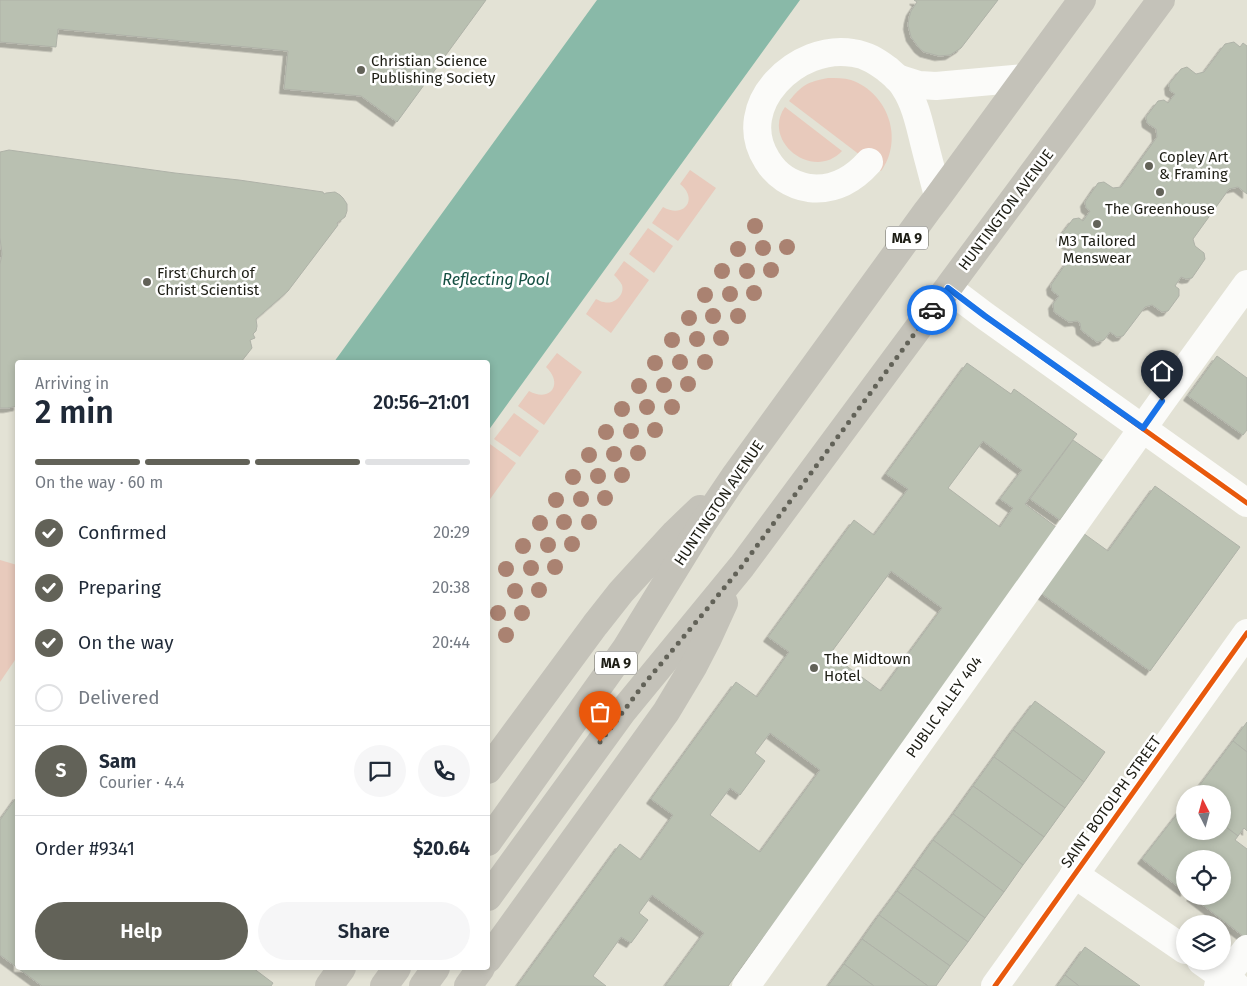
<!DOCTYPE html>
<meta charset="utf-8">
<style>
body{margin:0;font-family:"Fira Sans",sans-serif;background:#f6f6f7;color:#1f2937;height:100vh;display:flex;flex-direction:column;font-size:19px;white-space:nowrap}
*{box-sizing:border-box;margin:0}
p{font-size:16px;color:#747a83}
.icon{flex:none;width:28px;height:28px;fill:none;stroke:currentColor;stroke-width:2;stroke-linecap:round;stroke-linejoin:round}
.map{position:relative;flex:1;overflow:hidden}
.sheet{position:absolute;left:15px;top:360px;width:475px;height:610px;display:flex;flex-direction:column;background:#fff;border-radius:5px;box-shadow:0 2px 8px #0003}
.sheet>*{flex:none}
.needle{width:32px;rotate:354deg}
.tools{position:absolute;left:1176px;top:785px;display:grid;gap:10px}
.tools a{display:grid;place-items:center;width:55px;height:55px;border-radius:50%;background:#fff;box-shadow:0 2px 8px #0003;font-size:25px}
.pin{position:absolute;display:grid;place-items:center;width:42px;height:42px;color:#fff;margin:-51px -21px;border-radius:50% 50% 50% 0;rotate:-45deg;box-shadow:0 0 5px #0007}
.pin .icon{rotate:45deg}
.courier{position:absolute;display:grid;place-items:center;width:50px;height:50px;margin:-25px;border:4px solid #1a73e8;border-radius:50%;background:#fff;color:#222;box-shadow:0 1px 6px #0007}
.overview em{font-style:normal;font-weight:600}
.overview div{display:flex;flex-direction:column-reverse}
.overview{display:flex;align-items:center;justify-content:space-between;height:85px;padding:0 20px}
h1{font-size:32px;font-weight:600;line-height:38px}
.bar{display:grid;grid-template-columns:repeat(4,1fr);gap:8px 5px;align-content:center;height:60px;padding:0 20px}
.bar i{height:6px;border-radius:4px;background:#e0e1e3}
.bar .selected{background:#626258}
.bar p{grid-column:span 4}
.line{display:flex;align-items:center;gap:12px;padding:0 20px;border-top:1px solid #e0e1e3}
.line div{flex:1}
.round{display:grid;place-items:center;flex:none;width:52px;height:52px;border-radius:26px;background:#f6f6f7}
ol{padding:0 20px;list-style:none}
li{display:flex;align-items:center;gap:15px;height:55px}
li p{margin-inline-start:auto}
li .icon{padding:5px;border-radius:50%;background:#626258;color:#fff;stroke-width:4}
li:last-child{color:#747a83}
li i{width:28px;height:28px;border:2px solid #e0e1e3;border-radius:50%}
.button{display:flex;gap:10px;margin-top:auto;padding:10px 20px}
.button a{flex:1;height:58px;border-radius:30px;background:#626258;color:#fff;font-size:20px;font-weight:600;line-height:58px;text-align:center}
.button a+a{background:#f6f6f7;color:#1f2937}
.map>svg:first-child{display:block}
</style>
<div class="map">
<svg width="1247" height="986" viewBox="0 0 1247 986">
<defs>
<filter id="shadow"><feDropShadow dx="-4.5" dy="4.5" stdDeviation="0" flood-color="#0004"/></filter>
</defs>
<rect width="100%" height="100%" fill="#e3e2d5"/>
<g fill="#e8cabc">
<path d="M828,78C836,78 844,78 851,80C888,93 904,139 881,171L789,101C802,85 807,82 828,78Z"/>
<path d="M785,107L842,151C813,182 761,141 785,107Z"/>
<path d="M690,170L716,188L678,241L652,223L663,207C684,219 699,199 680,184Z"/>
<path d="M648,228L673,246L654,273L629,254Z"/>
<path d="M624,261L649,280L611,333L586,314L596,299C599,300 601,302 604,302C614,305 625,295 622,285C620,281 617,278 614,275Z"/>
<path d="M557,353L582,372L544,425L518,406L529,391C550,403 564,384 546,367Z"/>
<path d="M514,413L539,431L520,457L494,439Z"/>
<path d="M490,444L516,463L488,502C487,492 488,482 489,473C489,463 484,453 490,444Z"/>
<path d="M0,560L17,565V657L0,682Z"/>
</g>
<path fill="#89b9a8" d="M597,0H800L488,431V362H334Z"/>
<g fill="#b9c0b1" stroke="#afb2a8" fill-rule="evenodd" filter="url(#shadow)">
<path d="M0,0H486L397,122L361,96L284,89L288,51L58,29L56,47L0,42Z"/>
<path d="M914,0H998L961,48L950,55L939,56L924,52L919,48L911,37L908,25L909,18L911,11L917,2Z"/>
<path d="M1234,42L1240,47L1243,43L1247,46V194L1238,187L1229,189L1193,239L1195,246L1204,253L1205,259L1192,278L1186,279L1181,277L1175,286L1179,289V296L1168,311L1162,312L1152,305L1145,307L1123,336L1117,337L1110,332L1104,340L1097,342L1081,330L1080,323L1077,321L1069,322L1054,312L1053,304L1059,296L1052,291L1051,285L1072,255L1071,247L1062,241L1061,235L1073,219L1079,218L1083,221L1090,211L1086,208L1085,202L1098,183L1104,182L1113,188L1121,187L1157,137L1156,129L1147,123L1146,117L1158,101L1164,100L1168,103L1175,94L1170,91L1169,84L1181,69L1187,67L1196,74L1204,72L1225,44Z"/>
<path d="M9,150L175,173L239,180L323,192L324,194L326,193L335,192L340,195L343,198L347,204V211L345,217L337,223L338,225L288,291L256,319L257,326L256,331L253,334L255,338L250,340L252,348L241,362H18V406L8,408H0V264L2,254L0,238V152Z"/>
<path d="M1217,356L1247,378V430L1243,435L1188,396Z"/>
<path d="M967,363L1011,394L1014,389L1077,434L1025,504L1060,530L728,986H665L704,933L652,895L639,913L648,920L631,943L621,937L593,976L606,986H517L620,844L641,860L673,815L651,799L736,682L757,697L789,652L768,637L854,520L874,535L908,489L886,474ZM983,441L1022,470L1000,499L1013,508L1000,527L948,488ZM891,571L942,608L881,691L830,654ZM770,733L820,770L760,852L710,815L730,788L740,795L765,761L755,753Z"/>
<path d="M1073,440L1103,461L1060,520L1030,499Z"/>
<path d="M1155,486L1240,547L1150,671L1039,592L1083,533L1108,551Z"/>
<path d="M1035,701L1105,752L1084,782L1013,730Z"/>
<path d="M1247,722V752L1233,741Z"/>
<path d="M1013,730L1084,782L1065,808L994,757Z"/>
<path d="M1233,741L1247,752V831L1244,828L1238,836L1222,824V794H1193Z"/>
<path d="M994,757L1065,808L1044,837L973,786Z"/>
<path d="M973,786L1044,837L1023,865L953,814Z"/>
<path d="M18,795V968H253L273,983L271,986H42L0,955V820Z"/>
<path d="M1185,804V831H1222V824L1238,836L1235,840L1247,849V939L1191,896H1222V859H1185V892L1142,859Z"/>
<path d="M953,814L1023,865L1004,892L933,840Z"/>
<path d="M933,840L1004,892L985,918L914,867Z"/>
<path d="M914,867L985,918L968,942L897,891Z"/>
<path d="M897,891L968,942L950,966L879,915Z"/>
<path d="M879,915L950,966L936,986H928L862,939Z"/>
<path d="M862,939L928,986H874L844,964Z"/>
<path d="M1085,947L1140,986H1079L1065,975Z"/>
<path d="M844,964L874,986H828Z"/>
<path d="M1065,975L1079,986H1057Z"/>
</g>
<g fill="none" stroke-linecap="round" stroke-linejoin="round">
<g stroke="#fbfbf9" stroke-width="28">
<path d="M897,78L919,85L936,86L1025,78"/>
<path d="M869,162C853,180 834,191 809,188C791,185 776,175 767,160C732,105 798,43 853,53C867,55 876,61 887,69C894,75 901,80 905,88C914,102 918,118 922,134C927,155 933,176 938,196"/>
<path d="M948,288L985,316L1247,503"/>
<path d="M1074,874L1185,950"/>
<path d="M1201,961L1236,986"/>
<path d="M746,986L1162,401L1247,284"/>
<path d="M995,986L1247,633"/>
<path d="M1218,986L1247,949"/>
</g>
<g stroke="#c4c2b9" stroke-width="28">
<path d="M488,770L595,625L621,592L675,533L700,509"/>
<path d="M488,842L626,648L703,523L734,477L927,211L937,198L1082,0"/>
<path d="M488,897L623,711L742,566L1161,0"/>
<path d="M488,959L666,712L693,667L708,638L724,603"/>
<path d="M329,986L342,968"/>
<path d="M384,986L397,968"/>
<path d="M423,986L436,968"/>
<path d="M468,986L481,968"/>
</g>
<g stroke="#fff" stroke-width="8">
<g id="cycleway">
<path d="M948,288L985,316L1247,503"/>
<path d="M995,986L1247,633"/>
</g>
</g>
<use href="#cycleway" stroke="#e8590c" stroke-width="5"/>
</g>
<g fill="#aa8271">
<circle cx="755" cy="226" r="8"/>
<circle cx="787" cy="247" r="8"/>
<circle cx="763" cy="248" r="8"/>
<circle cx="738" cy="249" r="8"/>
<circle cx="771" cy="270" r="8"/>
<circle cx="722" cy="271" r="8"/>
<circle cx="747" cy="271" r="8"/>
<circle cx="754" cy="293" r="8"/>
<circle cx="730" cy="294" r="8"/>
<circle cx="705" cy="295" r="8"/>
<circle cx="713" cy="316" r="8"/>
<circle cx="738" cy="316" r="8"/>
<circle cx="689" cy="318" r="8"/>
<circle cx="721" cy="338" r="8"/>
<circle cx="697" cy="339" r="8"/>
<circle cx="672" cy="340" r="8"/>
<circle cx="680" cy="362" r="8"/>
<circle cx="705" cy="362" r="8"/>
<circle cx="655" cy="363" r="8"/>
<circle cx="688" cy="384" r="8"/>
<circle cx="664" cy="385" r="8"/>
<circle cx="639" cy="386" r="8"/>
<circle cx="647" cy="407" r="8"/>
<circle cx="672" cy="407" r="8"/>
<circle cx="622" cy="409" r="8"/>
<circle cx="655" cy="430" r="8"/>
<circle cx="631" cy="431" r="8"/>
<circle cx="606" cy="432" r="8"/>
<circle cx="638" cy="453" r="8"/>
<circle cx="614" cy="454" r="8"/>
<circle cx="589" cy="455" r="8"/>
<circle cx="622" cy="475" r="8"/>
<circle cx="598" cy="476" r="8"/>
<circle cx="573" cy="477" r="8"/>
<circle cx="605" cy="498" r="8"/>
<circle cx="581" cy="499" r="8"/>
<circle cx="556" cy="500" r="8"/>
<circle cx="564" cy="522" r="8"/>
<circle cx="589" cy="522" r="8"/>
<circle cx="540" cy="523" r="8"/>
<circle cx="572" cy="544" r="8"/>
<circle cx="548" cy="545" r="8"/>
<circle cx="523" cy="546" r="8"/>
<circle cx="555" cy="567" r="8"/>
<circle cx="531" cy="568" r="8"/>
<circle cx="506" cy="569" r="8"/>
<circle cx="539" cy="590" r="8"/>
<circle cx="515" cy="591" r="8"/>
<circle cx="498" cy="613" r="8"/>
<circle cx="522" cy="613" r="8"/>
<circle cx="506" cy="635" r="8"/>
</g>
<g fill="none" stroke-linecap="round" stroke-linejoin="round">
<path stroke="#626258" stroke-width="5" stroke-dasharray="0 9" d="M600,742L644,684L707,609L742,566L932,310"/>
<path stroke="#1a73e8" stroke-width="6" d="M932,310L948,288L985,316L1143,428L1162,401"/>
</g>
<g fill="#626258" stroke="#fff" stroke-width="2">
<circle cx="361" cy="70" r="5"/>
<circle cx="1149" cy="166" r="5"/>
<circle cx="1160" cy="192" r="5"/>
<circle cx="1097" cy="224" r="5"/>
<circle cx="147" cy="282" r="5"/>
<circle cx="814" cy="668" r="5"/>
</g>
<g text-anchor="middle" stroke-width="5" stroke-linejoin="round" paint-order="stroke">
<g fill="#fff" stroke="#61615a" stroke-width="1">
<rect x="886" y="226.5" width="42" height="23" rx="4"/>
<rect x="595" y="651.5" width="42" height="23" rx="4"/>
</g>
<g font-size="14" font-weight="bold" fill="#1d1d14">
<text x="907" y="243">MA 9</text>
<text x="616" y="668">MA 9</text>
</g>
<g font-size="15" fill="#1d1d14" stroke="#fff" text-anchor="start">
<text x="371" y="66">Christian Science<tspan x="371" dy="17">Publishing Society</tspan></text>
<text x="1159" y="162">Copley Art<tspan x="1159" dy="17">&amp; Framing</tspan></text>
<text x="1160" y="214" text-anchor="middle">The Greenhouse</text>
<text x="1097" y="246" text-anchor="middle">M3 Tailored<tspan x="1097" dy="17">Menswear</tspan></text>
<text x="157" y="278">First Church of<tspan x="157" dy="17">Christ Scientist</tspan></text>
<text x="824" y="664">The Midtown<tspan x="824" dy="17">Hotel</tspan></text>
</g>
<g font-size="15" fill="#1d1d14" stroke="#fff">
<text transform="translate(1006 210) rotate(-53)" y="5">HUNTINGTON AVENUE</text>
<text transform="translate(719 503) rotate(-56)" y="5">HUNTINGTON AVENUE</text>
<text transform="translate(944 707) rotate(-55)" y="5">PUBLIC ALLEY 404</text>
<text transform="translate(1111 802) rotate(-54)" y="5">SAINT BOTOLPH STREET</text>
</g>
<g font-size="16" font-style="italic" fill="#144f42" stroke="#fff">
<text x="496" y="285">Reflecting Pool</text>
</g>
</g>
</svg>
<div class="tools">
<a><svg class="needle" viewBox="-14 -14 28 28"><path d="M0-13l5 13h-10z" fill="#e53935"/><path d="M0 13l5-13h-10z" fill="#747a83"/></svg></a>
<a><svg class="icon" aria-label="locate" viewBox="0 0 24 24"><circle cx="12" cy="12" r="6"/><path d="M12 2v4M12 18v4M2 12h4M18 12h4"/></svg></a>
<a><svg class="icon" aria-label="layers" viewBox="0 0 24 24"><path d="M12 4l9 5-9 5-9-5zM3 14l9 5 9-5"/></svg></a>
</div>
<div class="pin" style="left:600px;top:742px;background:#ea580c"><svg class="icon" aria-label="bag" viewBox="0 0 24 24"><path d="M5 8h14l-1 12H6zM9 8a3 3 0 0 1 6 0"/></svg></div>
<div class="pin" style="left:1162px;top:401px;background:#1f2937"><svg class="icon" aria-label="home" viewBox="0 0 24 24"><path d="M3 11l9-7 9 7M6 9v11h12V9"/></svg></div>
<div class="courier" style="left:932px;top:310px"><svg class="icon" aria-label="car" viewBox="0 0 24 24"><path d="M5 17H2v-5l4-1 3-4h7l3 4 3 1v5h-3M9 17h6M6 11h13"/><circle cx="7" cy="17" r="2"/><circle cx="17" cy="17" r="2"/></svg></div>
<section class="sheet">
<div class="overview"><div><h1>2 min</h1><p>Arriving in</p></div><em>20:56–21:01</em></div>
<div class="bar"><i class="selected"></i><i class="selected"></i><i class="selected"></i><i></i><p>On the way · 60 m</p></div>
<ol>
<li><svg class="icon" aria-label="check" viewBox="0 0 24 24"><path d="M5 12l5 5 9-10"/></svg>Confirmed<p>20:29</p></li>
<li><svg class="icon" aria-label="check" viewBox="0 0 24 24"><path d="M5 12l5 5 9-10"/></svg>Preparing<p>20:38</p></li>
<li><svg class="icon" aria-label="check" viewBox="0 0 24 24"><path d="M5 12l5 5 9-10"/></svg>On the way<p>20:44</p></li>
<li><i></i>Delivered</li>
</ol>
<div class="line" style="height:90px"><b class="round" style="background:#626258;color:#fff">S</b><div><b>Sam</b><p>Courier · 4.4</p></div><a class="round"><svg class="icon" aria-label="chat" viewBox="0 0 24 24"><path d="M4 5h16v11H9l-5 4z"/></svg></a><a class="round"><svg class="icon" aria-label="phone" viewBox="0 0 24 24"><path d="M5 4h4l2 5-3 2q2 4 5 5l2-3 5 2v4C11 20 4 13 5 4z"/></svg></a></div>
<div class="line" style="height:65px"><div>Order #9341</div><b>$20.64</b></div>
<div class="button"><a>Help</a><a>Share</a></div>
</section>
</div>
